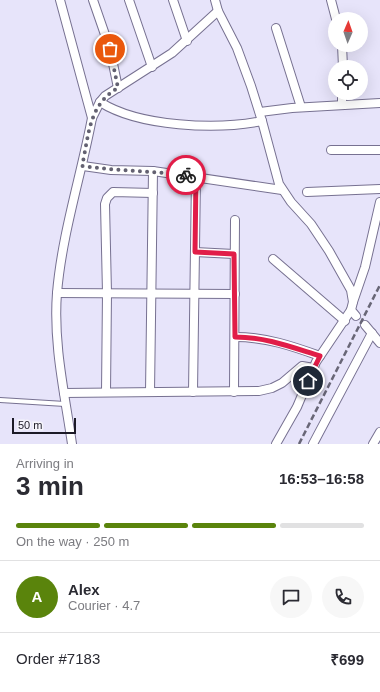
<!DOCTYPE html>
<meta charset="utf-8">
<style>
body{margin:0;font-family:Arial,sans-serif;background:#f7f7f7;color:#2b2b33;height:100vh;display:flex;flex-direction:column;font-size:15px;white-space:nowrap}
*{box-sizing:border-box;margin:0}
p{font-size:13px;color:#7c7c81}
.icon{flex:none;width:22px;height:22px;fill:none;stroke:currentColor;stroke-width:2;stroke-linecap:round;stroke-linejoin:round}
.map{position:relative;height:444px;overflow:hidden}
.side{display:flex;flex-direction:column;background:#fff;flex:1}
.side>*{flex:none}
.needle{width:26px;rotate:2deg}
.controls{position:absolute;left:328px;top:12px;display:grid;gap:8px}
.controls a{display:grid;place-items:center;width:40px;height:40px;border-radius:50%;background:#fff;box-shadow:0 4px 16px #0002;font-size:20px}
.scale{position:absolute;left:12px;bottom:10px;width:64px;box-sizing:border-box;padding-left:4px;border:2px solid #1c1a27;border-top:0;font-size:11px;line-height:14px;white-space:nowrap;color:#1c1a27;-webkit-text-stroke:3px #f5f4fb;paint-order:stroke}
.pin{position:absolute;display:grid;place-items:center;width:34px;height:34px;color:#fff;margin:-17px;border:2px solid #fff;border-radius:50%;box-shadow:0 1px 4px #0007}
.courier{position:absolute;display:grid;place-items:center;width:40px;height:40px;margin:-20px;border:3px solid #e11d48;border-radius:50%;background:#fff;color:#222;box-shadow:0 1px 5px #0007}
.summary em{font-style:normal;font-weight:700}
.summary div{display:flex;flex-direction:column-reverse}
.summary{display:flex;align-items:center;justify-content:space-between;height:68px;padding:0 16px}
h1{font-size:26px;font-weight:700;line-height:30px}
.bar{display:grid;grid-template-columns:repeat(4,1fr);gap:6px 4px;align-content:center;height:48px;padding:0 16px}
.bar i{height:5px;border-radius:3px;background:#e1e1e2}
.bar .on{background:#5a840c}
.bar p{grid-column:span 4}
.line{display:flex;align-items:center;gap:10px;padding:0 16px;border-top:1px solid #e1e1e2}
.line div{flex:1}
.round{display:grid;place-items:center;flex:none;width:42px;height:42px;border-radius:21px;background:#f7f7f7}
.map>svg:first-child{display:block}
</style>
<div class="map">
<svg width="380" height="444" viewBox="0 0 380 444">
<rect width="100%" height="100%" fill="#e7e4fa"/>
<g fill="none" stroke-linecap="round" stroke-linejoin="round">
<g stroke="#777191" stroke-width="6">
<path id="service" d="M0,400L65,404"/>
</g>
<g stroke="#777191" stroke-width="10">
<g id="minor">
<path d="M60,0L92,118"/>
<path d="M93,0L110,49L118,88"/>
<path d="M129,0L152,67"/>
<path d="M173,0L187,41"/>
<path d="M215,0L218,11L237,48L251,86L262,121L279,184L291,202L311,224L329,251L351,290L353,302L351,310L356,316"/>
<path d="M331,0L336,19"/>
<path d="M276,28L301,107"/>
<path d="M342,45L343,67"/>
<path d="M100,102C139,127 217,130 262,121"/>
<path d="M342,105V93"/>
<path d="M260,112L292,108L380,103"/>
<path d="M331,150H380"/>
<path d="M83,166L111,170L153,171L282,190"/>
<path d="M307,192L380,189"/>
<path d="M195,252L234,254"/>
<path d="M273,259L345,321"/>
<path d="M57,293L235,294"/>
<path d="M353,302L365,267L380,202"/>
<path d="M365,325L380,343"/>
<path d="M235,337C266,337 292,346 320,356"/>
<path d="M106,392L107,293L105,204L107,198L113,192L153,193"/>
<path d="M150,392L153,171"/>
<path d="M193,392L196,177"/>
<path d="M234,392L235,220"/>
<path d="M64,393L259,391L272,388L282,383L302,366L314,368"/>
<path d="M72,444C65,395 53,344 57,293C62,234 81,176 92,118L100,102L105,96L172,53L218,11"/>
<path d="M276,444L297,407L316,362L351,310"/>
<path d="M313,444L372,333"/>
<path d="M373,444L380,432"/>
</g>
</g>
<use href="#service" stroke="#fff" stroke-width="4"/>
<use href="#minor" stroke="#fff" stroke-width="8"/>
<path stroke="#686676" stroke-width="2.5" stroke-dasharray="6 3" stroke-linecap="butt" d="M299,444L380,285"/>
</g>
<g fill="none" stroke-linecap="round" stroke-linejoin="round">
<path stroke="#636171" stroke-width="4" stroke-dasharray="0 7.2" d="M110,49L118,88C88,105 89,136 82,166C117,171 151,171 186,175"/>
<path stroke="#e11d48" stroke-width="5" d="M186,175L196,177L195,252L234,254L235,337C266,337 291,347 320,356L308,381"/>
</g>
</svg>
<div class="controls">
<a><svg class="needle" viewBox="-14 -14 28 28"><path d="M0-13l5 13h-10z" fill="#e53935"/><path d="M0 13l5-13h-10z" fill="#7c7c81"/></svg></a>
<a><svg class="icon" aria-label="locate" viewBox="0 0 24 24"><circle cx="12" cy="12" r="6"/><path d="M12 2v4M12 18v4M2 12h4M18 12h4"/></svg></a>
</div>
<div class="scale">50 m</div>
<div class="pin" style="left:110px;top:49px;background:#ea580c"><svg class="icon" aria-label="bag" viewBox="0 0 24 24"><path d="M5 8h14l-1 12H6zM9 8a3 3 0 0 1 6 0"/></svg></div>
<div class="pin" style="left:308px;top:381px;background:#1f2937"><svg class="icon" aria-label="home" viewBox="0 0 24 24"><path d="M3 11l9-7 9 7M6 9v11h12V9"/></svg></div>
<div class="courier" style="left:186px;top:175px"><svg class="icon" aria-label="bike" viewBox="0 0 24 24"><circle cx="6" cy="16" r="4"/><circle cx="18" cy="16" r="4"/><path d="M6 16l4-8h5l3 8M10 8l3 8H6M13 5h3"/></svg></div>
</div>
<section class="side">
<div class="summary"><div><h1>3 min</h1><p>Arriving in</p></div><em>16:53–16:58</em></div>
<div class="bar"><i class="on"></i><i class="on"></i><i class="on"></i><i></i><p>On the way · 250 m</p></div>
<div class="line" style="height:72px"><b class="round" style="background:#5a840c;color:#fff">A</b><div><b>Alex</b><p>Courier · 4.7</p></div><a class="round"><svg class="icon" aria-label="chat" viewBox="0 0 24 24"><path d="M4 5h16v11H9l-5 4z"/></svg></a><a class="round"><svg class="icon" aria-label="phone" viewBox="0 0 24 24"><path d="M5 4h4l2 5-3 2q2 4 5 5l2-3 5 2v4C11 20 4 13 5 4z"/></svg></a></div>
<div class="line" style="height:52px"><div>Order #7183</div><b>₹699</b></div>
</section>
